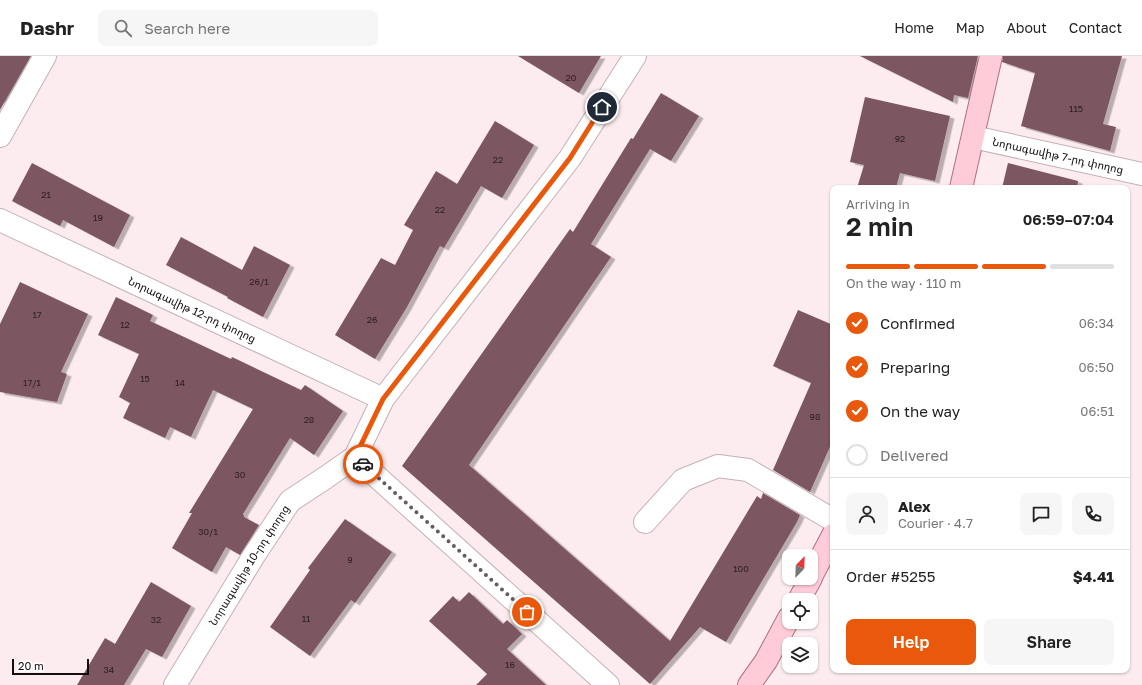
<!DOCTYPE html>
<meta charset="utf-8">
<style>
body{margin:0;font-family:"Golos Text","Noto Sans Armenian",sans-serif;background:#f6f6f6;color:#222;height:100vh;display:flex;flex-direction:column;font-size:15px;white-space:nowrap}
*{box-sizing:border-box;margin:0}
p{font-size:13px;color:#767676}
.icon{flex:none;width:22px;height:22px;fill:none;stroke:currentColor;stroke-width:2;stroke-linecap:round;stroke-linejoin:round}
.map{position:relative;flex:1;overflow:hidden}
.drawer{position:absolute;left:830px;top:129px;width:300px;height:488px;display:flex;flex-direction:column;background:#fff;border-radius:8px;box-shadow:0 1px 3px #0004}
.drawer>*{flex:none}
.needle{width:26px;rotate:23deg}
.controls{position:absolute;left:782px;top:493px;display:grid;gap:8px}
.controls a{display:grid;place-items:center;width:36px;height:36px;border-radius:8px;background:#fff;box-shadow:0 1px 3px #0004;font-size:20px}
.scale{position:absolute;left:12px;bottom:10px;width:77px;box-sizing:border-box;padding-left:4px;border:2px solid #140e0f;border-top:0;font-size:11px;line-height:14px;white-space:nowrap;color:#140e0f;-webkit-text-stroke:3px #fff;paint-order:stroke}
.pin{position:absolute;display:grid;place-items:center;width:34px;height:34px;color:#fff;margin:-17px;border:2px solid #fff;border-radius:50%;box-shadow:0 1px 4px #0007}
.courier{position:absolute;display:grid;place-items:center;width:40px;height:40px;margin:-20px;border:3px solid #ea580c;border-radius:50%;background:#fff;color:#222;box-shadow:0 1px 5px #0007}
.overview em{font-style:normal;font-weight:600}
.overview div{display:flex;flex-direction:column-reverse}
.overview{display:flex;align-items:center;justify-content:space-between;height:68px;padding:0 16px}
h1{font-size:26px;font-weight:600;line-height:30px}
.bar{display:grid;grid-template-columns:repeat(4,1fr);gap:6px 4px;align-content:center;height:48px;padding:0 16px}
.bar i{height:5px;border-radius:3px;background:#e0e0e0}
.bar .selected{background:#ea580c}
.bar p{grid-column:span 4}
.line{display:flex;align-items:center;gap:10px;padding:0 16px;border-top:1px solid #e0e0e0}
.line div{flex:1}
.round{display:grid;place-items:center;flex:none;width:42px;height:42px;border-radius:8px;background:#f6f6f6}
ol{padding:0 16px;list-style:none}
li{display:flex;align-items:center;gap:12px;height:44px}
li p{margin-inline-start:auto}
li .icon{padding:4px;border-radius:50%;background:#ea580c;color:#fff;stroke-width:4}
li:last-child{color:#767676}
li i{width:22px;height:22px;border:2px solid #e0e0e0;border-radius:50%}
.action{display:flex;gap:8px;margin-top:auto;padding:8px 16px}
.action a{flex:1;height:46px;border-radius:8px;background:#ea580c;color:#fff;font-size:16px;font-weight:600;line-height:46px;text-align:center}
.action a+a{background:#f6f6f6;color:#222}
header{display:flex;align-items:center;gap:24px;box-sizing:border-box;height:56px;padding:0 20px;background:#fff;border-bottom:1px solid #e0e0e0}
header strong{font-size:19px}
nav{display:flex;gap:22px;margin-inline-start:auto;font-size:14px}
.search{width:280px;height:36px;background:#f6f6f6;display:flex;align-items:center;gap:10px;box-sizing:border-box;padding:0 14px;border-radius:8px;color:#767676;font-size:15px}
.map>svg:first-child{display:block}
</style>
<header>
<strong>Dashr</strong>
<div class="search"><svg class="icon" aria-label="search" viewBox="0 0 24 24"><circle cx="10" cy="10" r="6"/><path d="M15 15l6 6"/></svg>Search here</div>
<nav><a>Home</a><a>Map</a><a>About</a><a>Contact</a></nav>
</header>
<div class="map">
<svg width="1142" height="629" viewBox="0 0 1142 629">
<defs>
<filter id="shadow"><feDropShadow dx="4.5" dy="2.5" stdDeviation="0" flood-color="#0004"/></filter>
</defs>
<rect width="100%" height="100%" fill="#fcecef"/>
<g fill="#7c5760" filter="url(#shadow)">
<path d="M0,0H31L0,54Z"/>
<path d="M518,0H601L579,37Z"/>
<path d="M860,0H978L968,42L954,39L953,46Z"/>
<path d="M1003,0H1122L1103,68L1116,71L1110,95L1021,70L1035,17L1002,6Z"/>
<path d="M661,37L699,60L671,105L650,93L591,188L611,201L469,409L670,585L757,440L761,443L763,437L800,459L797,466L726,586L700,571L650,628L402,410L570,173L573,176L631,82L633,83Z"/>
<path d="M865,41L950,60L935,125L900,117L896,132H857L864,109L850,106Z"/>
<path d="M495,65L534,89L502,142L481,130L444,192L440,190L407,251L375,303L335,279L381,202L395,209L413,174L404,169L436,115L457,128Z"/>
<path d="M32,107L130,159L114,191L63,164L60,170L12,145Z"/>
<path d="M1008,107L1078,125L1077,132H1002Z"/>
<path d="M181,181L242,214L254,190L290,209L263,261L227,242L228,241L166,209Z"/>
<path d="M20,226L88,258L61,316L67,318L57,346L0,336V268Z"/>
<path d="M116,241L153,259L150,265L231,303L232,301L301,334L305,329L343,355L314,399L290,382L243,458L244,460V461L259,469L240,499L226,491L212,516L172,492L192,457H189L253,353L213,334L191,381L170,371L165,382L123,362L130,347L119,341L139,298L98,279Z"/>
<path d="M798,254L833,269V384L810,436L773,414L811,327L773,310Z"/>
<path d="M345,463L392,496L355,547L351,544L310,600L270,571L310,514L308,512Z"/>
<path d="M151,526L191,550L162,601L146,593L124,629H77L105,582L115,588Z"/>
<path d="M469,536L503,568L507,564L522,578L507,593L546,629H476L487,618L429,565L453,540L459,546Z"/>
</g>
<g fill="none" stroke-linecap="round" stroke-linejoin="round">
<g stroke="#c4b1b5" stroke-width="24">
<g id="minor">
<path d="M0,80L45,0"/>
<path id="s1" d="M973,81L1142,118"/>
<path id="s2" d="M0,164L383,343"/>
<path d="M355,401L608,629"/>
<path d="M645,466L683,424L718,410L748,414L833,464"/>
<path id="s3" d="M175,629L253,501L290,445L325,422L355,401L383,343L570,102L635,0"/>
</g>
</g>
<g stroke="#ab7381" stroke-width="24">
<g id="major">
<path d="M961,132L991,0"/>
<path d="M811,521L833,479"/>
<path d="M799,544L811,522"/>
<path d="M749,629L766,605L789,562"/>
</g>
</g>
<use href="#minor" stroke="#fff" stroke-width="22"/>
<use href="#major" stroke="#feccd8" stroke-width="22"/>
</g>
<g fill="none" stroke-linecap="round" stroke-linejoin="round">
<path stroke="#655c5d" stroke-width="4" stroke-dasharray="0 7.2" d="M363,408L527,556"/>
<path stroke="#ea580c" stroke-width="5" d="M363,408L355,401L383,343L570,102L602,51"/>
</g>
<g text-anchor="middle" stroke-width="3" stroke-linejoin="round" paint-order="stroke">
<g font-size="9" fill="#2e2023">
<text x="571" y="25">20</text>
<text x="1076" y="56">115</text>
<text x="900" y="86">92</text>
<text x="498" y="107">22</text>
<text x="46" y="142">21</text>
<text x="440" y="157">22</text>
<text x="98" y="165">19</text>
<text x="259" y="229">26/1</text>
<text x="37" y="262">17</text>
<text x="372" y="267">26</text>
<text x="125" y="272">12</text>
<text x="145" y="326">15</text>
<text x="32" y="330">17/1</text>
<text x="180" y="330">14</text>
<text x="815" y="364">98</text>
<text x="309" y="367">28</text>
<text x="240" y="422">30</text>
<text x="208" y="479">30/1</text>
<text x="350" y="507">9</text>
<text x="741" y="516">100</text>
<text x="306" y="566">11</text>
<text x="156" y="567">32</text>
<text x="510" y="612">16</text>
<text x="109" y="617">34</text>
</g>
<g font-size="11" fill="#140e0f" stroke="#fff">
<text dy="4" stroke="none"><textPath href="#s1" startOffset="87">Նորագավիթ 7-րդ փողոց</textPath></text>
<text dy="4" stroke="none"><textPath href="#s2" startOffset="212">Նորագավիթ 12-րդ փողոց</textPath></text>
<text dy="4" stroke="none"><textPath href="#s3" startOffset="141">Նորագավիթ 10-րդ փողոց</textPath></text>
</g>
</g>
</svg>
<div class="controls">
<a><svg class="needle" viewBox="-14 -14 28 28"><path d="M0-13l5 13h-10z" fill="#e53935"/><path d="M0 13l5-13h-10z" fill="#767676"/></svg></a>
<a><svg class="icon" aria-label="locate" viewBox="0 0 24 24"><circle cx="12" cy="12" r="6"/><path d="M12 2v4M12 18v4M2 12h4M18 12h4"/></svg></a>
<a><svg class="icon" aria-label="layers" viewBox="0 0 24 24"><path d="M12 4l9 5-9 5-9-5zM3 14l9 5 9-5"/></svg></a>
</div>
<div class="scale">20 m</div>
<div class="pin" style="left:527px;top:556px;background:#ea580c"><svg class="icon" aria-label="bag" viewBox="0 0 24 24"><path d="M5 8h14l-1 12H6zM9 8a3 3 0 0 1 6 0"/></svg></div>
<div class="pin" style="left:602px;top:51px;background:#1f2937"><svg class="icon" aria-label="home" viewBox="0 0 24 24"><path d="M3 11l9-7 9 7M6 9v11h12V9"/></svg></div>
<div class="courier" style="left:363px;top:408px"><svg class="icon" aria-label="car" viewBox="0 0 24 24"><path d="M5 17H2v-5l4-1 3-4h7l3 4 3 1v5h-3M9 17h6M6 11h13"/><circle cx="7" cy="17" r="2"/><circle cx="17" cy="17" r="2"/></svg></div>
<section class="drawer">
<div class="overview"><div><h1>2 min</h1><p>Arriving in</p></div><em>06:59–07:04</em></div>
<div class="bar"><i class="selected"></i><i class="selected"></i><i class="selected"></i><i></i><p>On the way · 110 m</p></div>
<ol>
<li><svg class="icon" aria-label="check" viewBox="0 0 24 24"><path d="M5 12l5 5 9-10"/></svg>Confirmed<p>06:34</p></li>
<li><svg class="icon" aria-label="check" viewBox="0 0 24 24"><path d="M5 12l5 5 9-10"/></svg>Preparing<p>06:50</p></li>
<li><svg class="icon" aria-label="check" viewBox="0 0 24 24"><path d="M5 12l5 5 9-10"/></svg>On the way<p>06:51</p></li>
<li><i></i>Delivered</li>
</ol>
<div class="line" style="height:72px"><a class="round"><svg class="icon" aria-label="person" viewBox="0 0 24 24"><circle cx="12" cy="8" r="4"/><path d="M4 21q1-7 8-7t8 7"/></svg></a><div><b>Alex</b><p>Courier · 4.7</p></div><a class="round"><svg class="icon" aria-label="chat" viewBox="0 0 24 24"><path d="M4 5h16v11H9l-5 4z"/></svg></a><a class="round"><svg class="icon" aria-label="phone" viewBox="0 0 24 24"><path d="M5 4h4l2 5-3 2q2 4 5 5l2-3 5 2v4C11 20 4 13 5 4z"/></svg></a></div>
<div class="line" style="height:52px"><div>Order #5255</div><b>$4.41</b></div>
<div class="action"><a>Help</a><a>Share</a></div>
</section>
</div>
